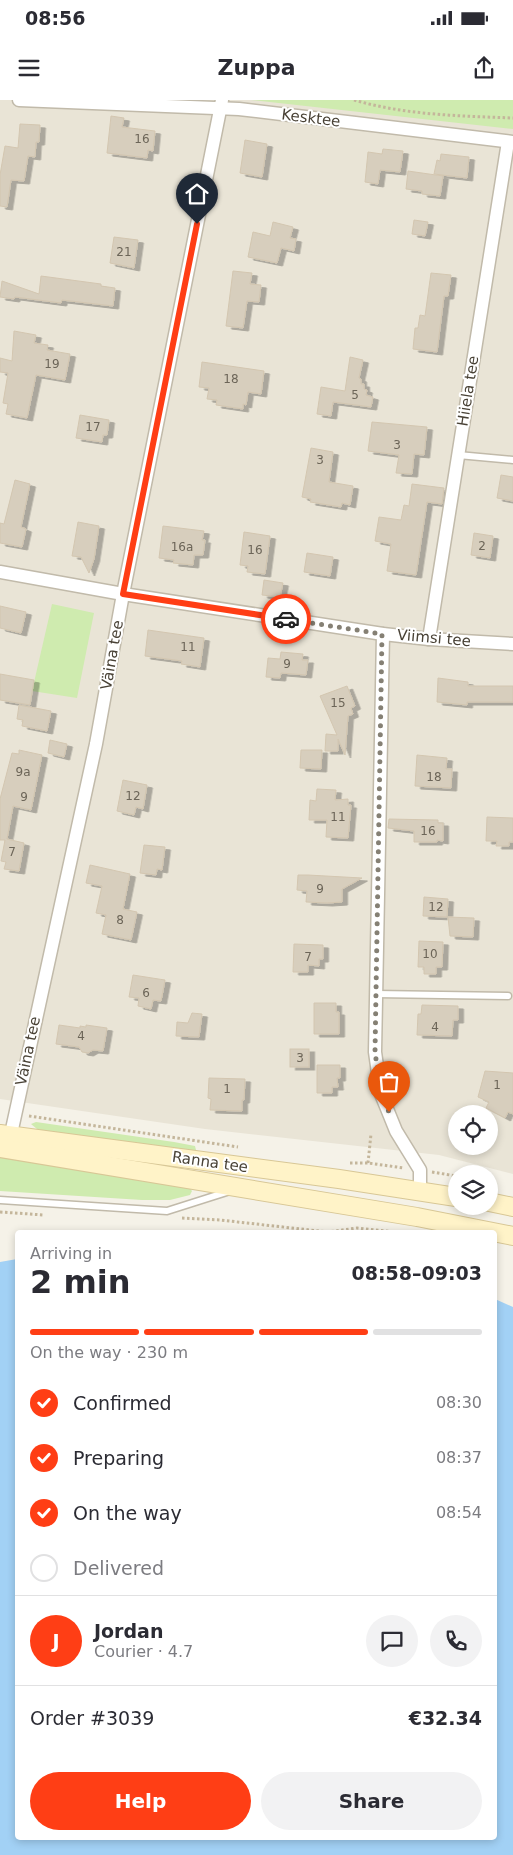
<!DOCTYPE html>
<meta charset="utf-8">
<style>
body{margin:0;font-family:"DejaVu Sans",sans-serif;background:#f2f2f3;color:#2b2b33;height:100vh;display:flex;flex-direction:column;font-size:19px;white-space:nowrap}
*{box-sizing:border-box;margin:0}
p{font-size:16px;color:#7c7c81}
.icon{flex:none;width:28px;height:28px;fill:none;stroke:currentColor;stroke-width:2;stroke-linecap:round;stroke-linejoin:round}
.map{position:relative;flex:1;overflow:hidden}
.drawer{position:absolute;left:15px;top:1130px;width:482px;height:610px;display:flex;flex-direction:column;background:#fff;border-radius:5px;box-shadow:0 2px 8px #0003}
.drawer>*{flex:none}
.fabs{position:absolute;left:448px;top:1005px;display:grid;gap:10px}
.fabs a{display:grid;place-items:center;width:50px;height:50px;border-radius:50%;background:#fff;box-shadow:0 2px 8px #0003;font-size:25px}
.pin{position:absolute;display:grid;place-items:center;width:42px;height:42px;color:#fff;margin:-51px -21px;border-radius:50% 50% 50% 0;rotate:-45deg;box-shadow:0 0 5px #0007}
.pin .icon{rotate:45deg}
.courier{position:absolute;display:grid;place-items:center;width:50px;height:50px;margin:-25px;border:4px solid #ff3e15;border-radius:50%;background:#fff;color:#222;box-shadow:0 1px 6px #0007}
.headline em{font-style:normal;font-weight:700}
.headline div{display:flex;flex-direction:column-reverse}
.headline{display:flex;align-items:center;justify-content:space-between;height:85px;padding:0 15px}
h1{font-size:32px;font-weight:700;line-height:38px}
.bar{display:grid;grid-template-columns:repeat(4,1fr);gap:8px 5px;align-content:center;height:60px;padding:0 15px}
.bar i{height:6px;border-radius:4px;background:#e1e1e2}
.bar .current{background:#ff3e15}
.bar p{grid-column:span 4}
.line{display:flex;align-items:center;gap:12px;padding:0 15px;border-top:1px solid #e1e1e2}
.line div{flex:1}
.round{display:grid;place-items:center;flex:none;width:52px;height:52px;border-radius:26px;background:#f2f2f3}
ol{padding:0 15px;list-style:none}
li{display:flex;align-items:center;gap:15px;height:55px}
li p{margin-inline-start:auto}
li .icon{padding:5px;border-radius:50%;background:#ff3e15;color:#fff;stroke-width:4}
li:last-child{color:#7c7c81}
li i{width:28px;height:28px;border:2px solid #e1e1e2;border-radius:50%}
.button{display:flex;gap:10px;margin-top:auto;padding:10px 15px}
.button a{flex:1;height:58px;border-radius:30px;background:#ff3e15;color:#fff;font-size:20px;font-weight:700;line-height:58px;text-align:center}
.button a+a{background:#f2f2f3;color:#2b2b33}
.status{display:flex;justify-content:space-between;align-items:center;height:35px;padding:0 25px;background:#fff;direction:ltr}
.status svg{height:14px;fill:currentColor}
header{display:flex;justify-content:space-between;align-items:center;height:65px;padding:0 15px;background:#fff;font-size:22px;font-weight:700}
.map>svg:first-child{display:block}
</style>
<div class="status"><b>08:56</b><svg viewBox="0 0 49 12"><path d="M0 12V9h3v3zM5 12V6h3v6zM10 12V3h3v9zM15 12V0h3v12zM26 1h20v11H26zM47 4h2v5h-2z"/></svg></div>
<header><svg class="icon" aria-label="menu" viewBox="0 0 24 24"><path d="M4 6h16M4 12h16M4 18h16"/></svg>Zuppa<svg class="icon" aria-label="share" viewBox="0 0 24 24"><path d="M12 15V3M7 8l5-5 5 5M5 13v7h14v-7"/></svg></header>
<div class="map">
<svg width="513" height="1755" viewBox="0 0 513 1755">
<defs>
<filter id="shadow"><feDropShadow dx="5.5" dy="3" stdDeviation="0" flood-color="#0004"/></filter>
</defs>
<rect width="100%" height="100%" fill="#f5f2e8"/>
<path fill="#e9e4d6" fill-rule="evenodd" d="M0,0H513V1074L439,1055L205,1029L0,999ZM456,1014H489V1046H456Z"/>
<g fill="#cfebaf">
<path d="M251,0H513V29Z"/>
<path d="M52,504L94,513L77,598L32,591Z"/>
<path d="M36,1022L174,1042L195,1046L196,1050L193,1051L56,1034L37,1029L31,1024Z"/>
<path d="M0,1056L188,1086L192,1091L190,1095L170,1100H142L0,1091Z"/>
</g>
<path fill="#a2d1f5" d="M17,1159L18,1738H495V1199L513,1207V1755H0V1162Z"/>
<g fill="#d7cebd" stroke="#d3c6b0" filter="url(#shadow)">
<path d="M111,16L124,18L122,27L155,31L153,51L148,50L147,58L107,53Z"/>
<path d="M20,24L40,25L39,42H36L35,57L28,56L24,81L11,80L7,107L0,106V75L5,46L18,48Z"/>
<path d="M245,40L267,44L262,77L240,73Z"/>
<path d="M383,49L403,51L400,72L380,70L378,84L365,82L368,52L382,54Z"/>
<path d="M441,54L469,57L467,78L434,74L437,60L440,61Z"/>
<path d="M408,71L443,76L440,96L422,94V91L406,89Z"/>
<path d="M414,120L428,122L425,136L412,134Z"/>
<path d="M273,122L293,127L290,138L296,139L294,151L281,148L277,163L248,157L253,132L270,136Z"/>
<path d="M114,137L138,140L134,168L110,163Z"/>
<path d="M233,171L252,173L250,184L261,185L259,202L247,201L243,228L226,226Z"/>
<path d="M431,173L451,175L448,196H444L437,252L413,249L415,228H418L420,215L425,216Z"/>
<path d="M41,176L101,184V186L115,188L113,206L62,200L61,203L15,197L14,199L0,197L2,181L39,194Z"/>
<path d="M14,231L36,235L34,243L48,245L47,250L70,254L65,280L36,275L27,318L6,314L8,304L3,303L8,273L0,272V258L12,261Z"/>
<path d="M350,257L363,260L359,278L361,279V284H364V289L367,290L366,295L373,297L371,307L333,302L331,316L317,314L321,287L345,291Z"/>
<path d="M202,262L264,271L261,294L248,292L246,305L243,304V309L216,305L217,300L207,299L209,288L199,287Z"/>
<path d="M80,315L109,320L107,335H103L102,342L76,338Z"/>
<path d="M372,322L427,327L424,355L414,354L412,374L396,373L399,355L368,351Z"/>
<path d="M311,348L333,352L329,382L353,386L350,405L342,403L341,407L310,402L311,399L302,397Z"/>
<path d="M501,375L513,377V401L497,398Z"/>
<path d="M15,380L30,384L21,427L26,429L22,447L0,443V423L4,424Z"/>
<path d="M412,384L444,388L442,404L427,402L416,475L387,471L391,444L375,441L379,417L401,420L404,405L409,406Z"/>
<path d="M78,422L99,426L94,459L89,473L81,457L72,456Z"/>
<path d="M163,426L204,431L202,440H205L203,455H194L193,465L173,463L174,460L159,458Z"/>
<path d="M244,432L270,436L265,474L247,472L248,466L240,465Z"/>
<path d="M474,433L493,436L490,458L471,455Z"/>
<path d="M307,453L333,457L330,476L304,472Z"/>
<path d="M264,480L283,483L280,497L262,495Z"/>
<path d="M0,506L26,512L21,533L0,528Z"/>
<path d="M148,530L204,538L200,567L181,564L182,561L145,556Z"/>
<path d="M281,552L303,554L302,560H308L306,575L281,573L280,578L266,577L268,558L280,559Z"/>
<path d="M0,574L34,580L30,605L0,600Z"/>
<path d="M438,578L468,582V586H513V602H467V605L437,602Z"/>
<path d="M347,586L355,606L351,608L353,614L348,616L345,655L338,639V651H325L326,634L337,635L320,596Z"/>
<path d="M19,605L51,611L47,631L22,626L23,620L17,619Z"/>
<path d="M50,640L67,644L64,657L48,653Z"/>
<path d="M19,650L42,655L31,710L13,706L7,739L24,743L19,771L4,769L6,762L1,761L5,740H0V699L12,653L19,654Z"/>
<path d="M301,650H322L321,669L300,668Z"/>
<path d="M417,655L447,658L446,669H452L451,688L415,686Z"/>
<path d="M123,680L147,685L143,709L136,707L134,715L117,711Z"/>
<path d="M317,689L336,690L335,700L348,699V705H351L348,738L326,737L327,720H309L310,700L316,701Z"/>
<path d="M487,717L513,718V742H509V746H496L497,741H486Z"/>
<path d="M389,719L438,720V723H443V741L437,740V742H414V731L388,728Z"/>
<path d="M144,745L165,747L162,770L157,769L156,775L140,773Z"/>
<path d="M90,765L130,774L123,809L137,812L131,840L102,834L106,815L96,813L102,786L86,783Z"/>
<path d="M298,775H308L362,778L342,789V802L327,803L306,802L307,791L297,790Z"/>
<path d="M424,797L448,799L447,817L423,816Z"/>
<path d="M448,817L474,818L473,837L450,836Z"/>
<path d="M419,841L443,842L442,867H436V874H424V867H418Z"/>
<path d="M294,844L323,845V859H319V866L308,865V872H293Z"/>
<path d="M133,875L165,880L161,901L153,900L151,909L138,906L139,898L129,897Z"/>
<path d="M314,903H336V912H339V934H314Z"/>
<path d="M422,905L458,906V920H453L452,936L417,935L418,914H421Z"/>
<path d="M192,913L202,914L199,937L176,936L177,922L188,923Z"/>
<path d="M59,925L80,928V926L86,927V925L107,928L103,951L93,950L88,953L82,952L79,947L56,944Z"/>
<rect x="290" y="949" width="19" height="18"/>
<path d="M317,965H340V978H337L338,987H332V993H317Z"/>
<path d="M485,971L513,973V1014L508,1012L505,1018L486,1008L489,1002L478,997Z"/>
<path d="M209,978L245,979L244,1000H242V1011L210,1010L211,999L208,998Z"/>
</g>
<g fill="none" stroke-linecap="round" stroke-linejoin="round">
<g stroke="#c1baaa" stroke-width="9">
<g id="service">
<path d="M458,355L513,360"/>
<path d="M376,894L508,896"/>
<path d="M0,1100L167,1111L230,1091"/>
</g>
</g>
<g stroke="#c1baaa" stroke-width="15">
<g id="minor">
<path d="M19,0L239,9L513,42"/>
<path d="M0,472L123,494L383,534L429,539L513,544"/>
<path d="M383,534L375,952L381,994L396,1031L420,1070V1091"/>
<path d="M429,539L508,42"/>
<path d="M9,1043L96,644L123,494L222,0"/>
</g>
</g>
<g stroke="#d8c796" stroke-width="20">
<g id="secondary">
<path d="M0,1034L339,1079L456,1097"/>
<path d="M0,1048L417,1117L513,1136"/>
<path d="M489,1102L513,1107"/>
</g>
</g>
<g stroke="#c4b69b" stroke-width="3" stroke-dasharray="2.5 2.5" stroke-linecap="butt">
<path d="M354,0C405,15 460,16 513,18"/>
<path d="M29,1016L238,1047"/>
<path d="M350,1063H368L404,1068"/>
<path d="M368,1063L371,1034"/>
<path d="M432,1072L456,1076"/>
<path d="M0,1112L44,1115"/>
<path d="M182,1118L220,1120L328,1132L357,1128L395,1132"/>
</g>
<use href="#service" stroke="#fff" stroke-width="6"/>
<use href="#minor" stroke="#fff" stroke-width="12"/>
<use href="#secondary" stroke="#fff3c8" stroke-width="18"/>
</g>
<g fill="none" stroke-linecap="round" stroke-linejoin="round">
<path stroke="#858074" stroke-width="5" stroke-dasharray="0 9" d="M286,519L382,534L375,952L381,994L389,1012"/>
<path stroke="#ff3e15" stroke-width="6" d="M197,124L123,494L286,519"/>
</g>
<g text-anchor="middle" stroke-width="4" stroke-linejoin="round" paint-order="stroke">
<g font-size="12" fill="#6c6558">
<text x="142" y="43">16</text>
<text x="124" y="156">21</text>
<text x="52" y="268">19</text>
<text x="231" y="283">18</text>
<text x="355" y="299">5</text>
<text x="93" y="331">17</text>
<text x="397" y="349">3</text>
<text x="320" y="364">3</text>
<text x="482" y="450">2</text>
<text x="182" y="451">16a</text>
<text x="255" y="454">16</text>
<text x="188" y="551">11</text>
<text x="287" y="568">9</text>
<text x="338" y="607">15</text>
<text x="23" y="676">9a</text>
<text x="434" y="681">18</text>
<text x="133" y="700">12</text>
<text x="24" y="701">9</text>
<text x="338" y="721">11</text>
<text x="428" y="735">16</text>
<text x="12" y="756">7</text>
<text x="320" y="793">9</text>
<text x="436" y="811">12</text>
<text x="120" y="824">8</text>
<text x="430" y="858">10</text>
<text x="308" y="861">7</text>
<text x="146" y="897">6</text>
<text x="435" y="931">4</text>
<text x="81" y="940">4</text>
<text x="300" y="962">3</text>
<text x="497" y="989">1</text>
<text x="227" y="993">1</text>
</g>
<g font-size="15" fill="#494236" stroke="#fff">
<text transform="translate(311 18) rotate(7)" y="5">Kesktee</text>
<text transform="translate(468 291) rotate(-81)" y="5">Hiiela tee</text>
<text transform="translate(434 538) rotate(5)" y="5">Viimsi tee</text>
<text transform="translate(112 555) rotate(-80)" y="5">Väina tee</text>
<text transform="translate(28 951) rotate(-78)" y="5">Väina tee</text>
<text transform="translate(210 1062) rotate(8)" y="5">Ranna tee</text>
</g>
</g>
</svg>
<div class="fabs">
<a><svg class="icon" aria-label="locate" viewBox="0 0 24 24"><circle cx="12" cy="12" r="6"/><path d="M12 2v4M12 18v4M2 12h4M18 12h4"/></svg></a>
<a><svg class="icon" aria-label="layers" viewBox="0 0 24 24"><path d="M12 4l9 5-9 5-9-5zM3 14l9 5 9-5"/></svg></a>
</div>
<div class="pin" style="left:389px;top:1012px;background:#ea580c"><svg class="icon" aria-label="bag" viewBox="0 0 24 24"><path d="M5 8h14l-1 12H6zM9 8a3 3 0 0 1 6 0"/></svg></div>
<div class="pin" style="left:197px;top:124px;background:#1f2937"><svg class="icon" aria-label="home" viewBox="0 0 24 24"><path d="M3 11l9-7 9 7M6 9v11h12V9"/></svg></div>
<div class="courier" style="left:286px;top:519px"><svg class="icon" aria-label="car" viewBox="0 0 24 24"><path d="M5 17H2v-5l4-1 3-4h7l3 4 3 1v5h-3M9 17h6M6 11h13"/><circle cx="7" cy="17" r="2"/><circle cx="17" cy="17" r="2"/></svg></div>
<section class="drawer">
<div class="headline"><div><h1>2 min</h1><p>Arriving in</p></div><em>08:58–09:03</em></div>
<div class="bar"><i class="current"></i><i class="current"></i><i class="current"></i><i></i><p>On the way · 230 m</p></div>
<ol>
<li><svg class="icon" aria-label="check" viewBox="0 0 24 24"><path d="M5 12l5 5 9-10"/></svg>Confirmed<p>08:30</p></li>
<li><svg class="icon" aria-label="check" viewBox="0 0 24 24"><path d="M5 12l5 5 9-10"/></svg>Preparing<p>08:37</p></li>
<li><svg class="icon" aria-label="check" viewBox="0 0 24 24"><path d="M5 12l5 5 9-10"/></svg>On the way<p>08:54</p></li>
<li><i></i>Delivered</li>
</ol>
<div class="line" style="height:90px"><b class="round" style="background:#ff3e15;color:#fff">J</b><div><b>Jordan</b><p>Courier · 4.7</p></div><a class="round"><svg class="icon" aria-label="chat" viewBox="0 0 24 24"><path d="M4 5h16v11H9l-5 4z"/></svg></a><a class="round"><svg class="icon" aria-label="phone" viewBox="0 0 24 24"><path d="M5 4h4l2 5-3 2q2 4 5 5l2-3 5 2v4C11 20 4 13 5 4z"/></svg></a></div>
<div class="line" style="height:65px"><div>Order #3039</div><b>€32.34</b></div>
<div class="button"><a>Help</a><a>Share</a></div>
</section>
</div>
